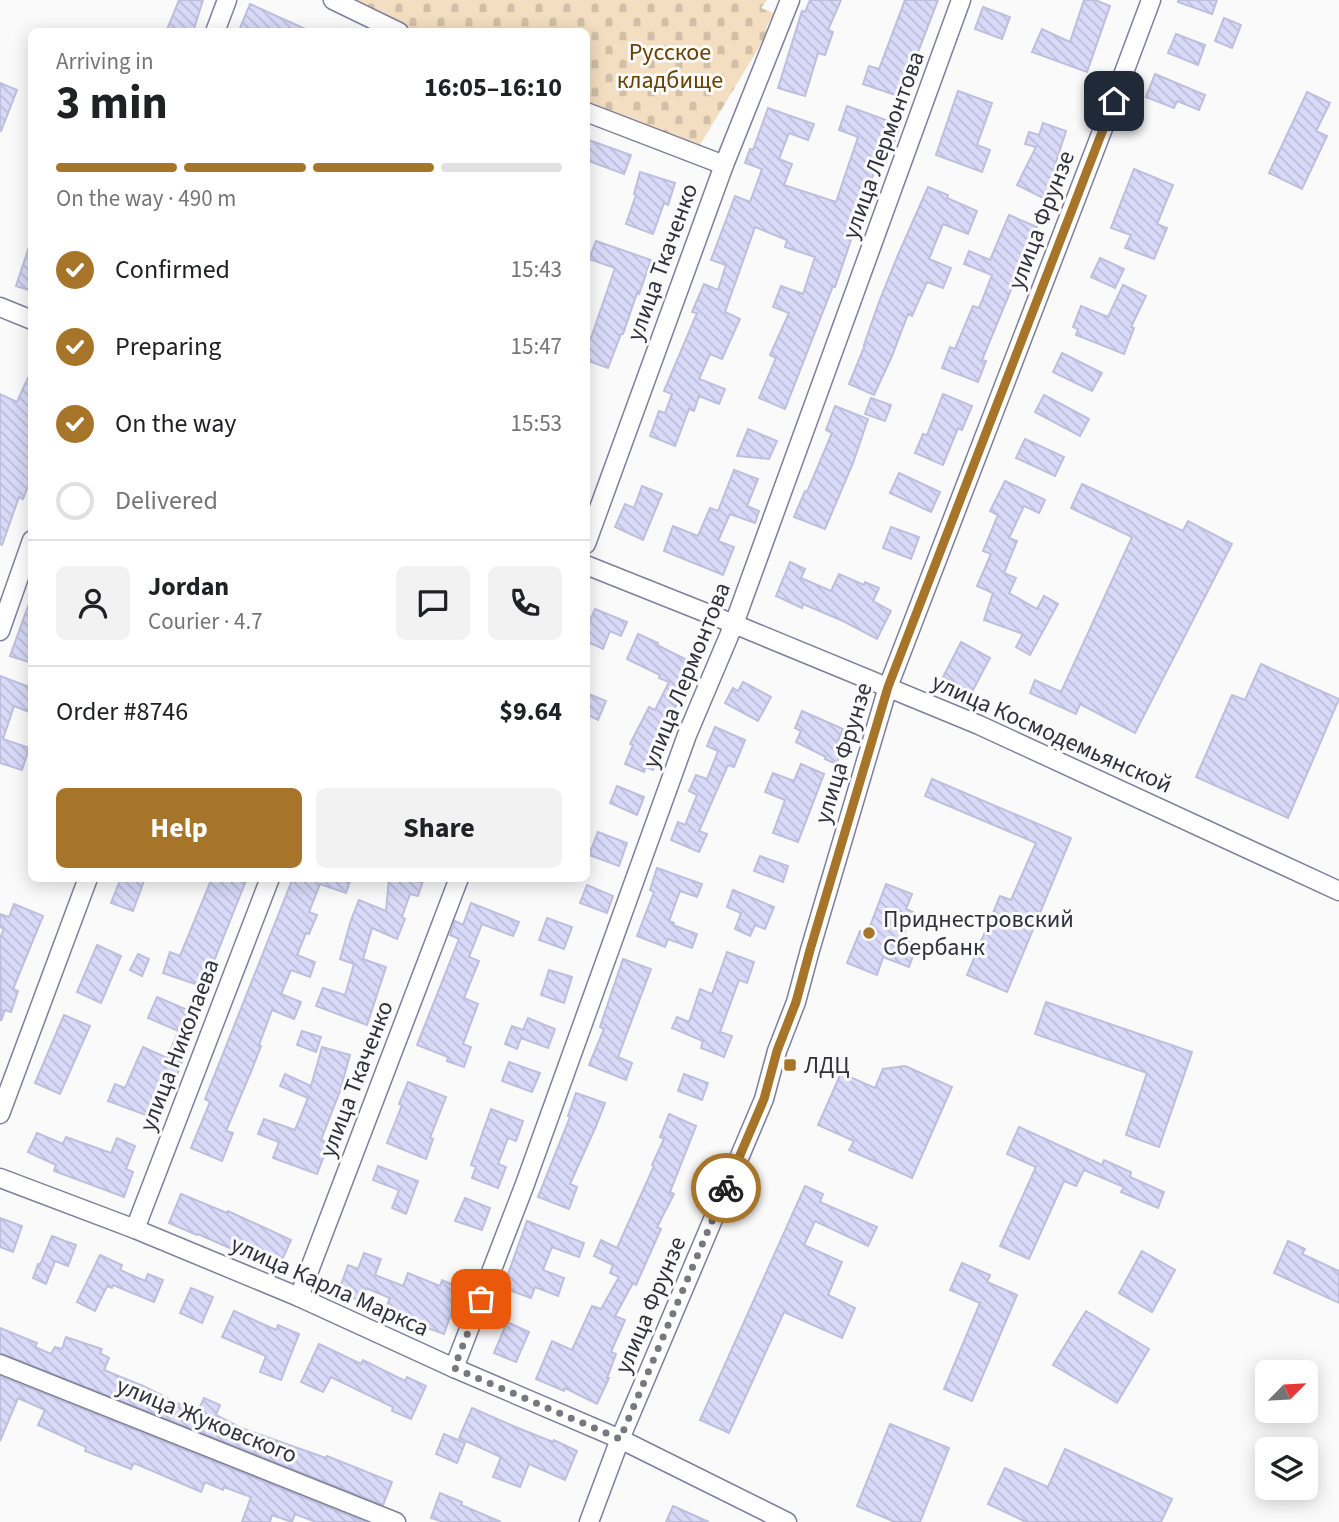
<!DOCTYPE html>
<meta charset="utf-8">
<style>
body{margin:0;font-family:"Source Sans 3",sans-serif;background:#f2f2f2;color:#202124;height:100vh;display:flex;flex-direction:column;font-size:26px;white-space:nowrap}
*{box-sizing:border-box;margin:0}
p{font-size:23px;color:#757577}
.icon{flex:none;width:38px;height:38px;fill:none;stroke:currentColor;stroke-width:2;stroke-linecap:round;stroke-linejoin:round}
.map{position:relative;flex:1;overflow:hidden}
.sheet{position:absolute;left:28px;top:28px;width:562px;height:854px;display:flex;flex-direction:column;background:#fff;border-radius:10px;box-shadow:0 4px 18px #0003}
.sheet>*{flex:none}
.needle{width:46px;rotate:66deg}
.buttons{position:absolute;left:1255px;top:1360px;display:grid;gap:14px}
.buttons a{display:grid;place-items:center;width:63px;height:63px;border-radius:10px;background:#fff;box-shadow:0 4px 18px #0003;font-size:35px}
.pin{position:absolute;display:grid;place-items:center;width:60px;height:60px;color:#fff;margin:-30px;border-radius:14px;box-shadow:0 4px 10px #0006}
.courier{position:absolute;display:grid;place-items:center;width:70px;height:70px;margin:-35px;border:5px solid #a6752a;border-radius:50%;background:#fff;color:#222;box-shadow:0 2px 9px #0007}
.overview em{font-style:normal;font-weight:700}
.overview div{display:flex;flex-direction:column-reverse}
.overview{display:flex;align-items:center;justify-content:space-between;height:119px;padding:0 28px}
h1{font-size:46px;font-weight:700;line-height:52px}
.bar{display:grid;grid-template-columns:repeat(4,1fr);gap:10px 7px;align-content:center;height:84px;padding:0 28px}
.bar i{height:9px;border-radius:5px;background:#e0e0e0}
.bar .selected{background:#a6752a}
.bar p{grid-column:span 4}
.line{display:flex;align-items:center;gap:18px;padding:0 28px;border-top:2px solid #e0e0e0}
.line div{flex:1}
.round{display:grid;place-items:center;flex:none;width:74px;height:74px;border-radius:10px;background:#f2f2f2}
ol{padding:0 28px;list-style:none}
li{display:flex;align-items:center;gap:21px;height:77px}
li p{margin-inline-start:auto}
li .icon{padding:7px;border-radius:50%;background:#a6752a;color:#fff;stroke-width:4}
li:last-child{color:#757577}
li i{width:38px;height:38px;border:4px solid #e0e0e0;border-radius:50%}
.primary-button{display:flex;gap:14px;margin-top:auto;padding:14px 28px}
.primary-button a{flex:1;height:80px;border-radius:10px;background:#a6752a;color:#fff;font-size:28px;font-weight:700;line-height:80px;text-align:center}
.primary-button a+a{background:#f2f2f2;color:#202124}
.map>svg:first-child{display:block}
</style>
<div class="map">
<svg width="1339" height="1522" viewBox="0 0 1339 1522">
<defs>
<pattern id="cemetery-stones" width="16" height="16" patternUnits="userSpaceOnUse" patternTransform="scale(1.75)"><rect width="16" height="16" fill="#f4dec1"/><path d="M2 7V4a2 2 0 0 1 4 0v3zM10 15v-3a2 2 0 0 1 4 0v3z" fill="#d2bfa7"/></pattern>
<pattern id="building-back-hatch" width="6" height="6" patternUnits="userSpaceOnUse" patternTransform="scale(1.75)"><rect width="6" height="6" fill="#d9daf9"/><path d="M-1 5l2 2M0 0l6 6M5-1l2 2" fill="none" stroke="#bbbcd6"/></pattern>
</defs>
<rect width="100%" height="100%" fill="#fafafa"/>
<path fill="url(#cemetery-stones)" d="M339,0H767L761,8L774,13L766,28L769,31L698,148L586,103V32L410,31Z"/>
<g fill="url(#building-back-hatch)" stroke="#bebfdd" stroke-width="2">
<path d="M179,0H203L193,32H166Z"/>
<path d="M810,0H841L828,30L833,32L825,55L818,53L805,96L778,88L802,11L805,12Z"/>
<path d="M905,0H938L915,60H914L901,97L863,84L869,66L879,69Z"/>
<path d="M1084,0H1095L1110,6L1087,72L1032,52L1042,29L1070,42Z"/>
<path d="M1178,0H1217L1212,14L1178,2Z"/>
<path d="M250,4L312,32H249L240,28Z"/>
<path d="M983,7L1010,17L1002,39L975,29Z"/>
<path d="M1224,18L1241,25L1232,48L1215,41Z"/>
<path d="M1176,34L1205,45L1198,65L1168,53Z"/>
<path d="M1155,74L1205,95L1199,110L1177,101L1174,108L1146,97Z"/>
<path d="M0,83L17,90L1,131H0Z"/>
<path d="M958,91L992,103L977,145L990,150L982,172L936,155Z"/>
<path d="M1307,92L1330,103L1316,131L1327,136L1302,189L1269,173Z"/>
<path d="M847,106L900,125L892,149L883,146L835,287L833,286L785,409L759,398L776,358L770,355L789,313L773,307L781,286L803,294L815,257L785,247L787,240L755,227L725,312L740,319L722,359L710,354L699,379L725,389L719,404L699,396L694,411L689,409L675,446L650,436L659,411L665,413L672,394L664,391L697,313L692,312L704,284L718,290L726,265L711,260L735,196L750,202L762,169L745,163L750,149L753,150L768,108L814,124L808,140L789,133L779,159L792,164L784,185L836,202L858,137L839,130Z"/>
<path d="M1043,123L1066,131L1053,171L1060,174L1047,200L1017,185L1036,147L1025,144L1029,132L1039,135Z"/>
<path d="M586,139L631,155L624,174L586,160Z"/>
<path d="M1134,169L1173,185L1157,224L1167,228L1154,259L1125,248L1131,235L1111,228Z"/>
<path d="M640,172L675,183L668,205L664,203L653,234L626,224L636,195L634,194Z"/>
<path d="M928,187L948,195L947,198L977,211L968,234L943,224L929,259L951,268L943,288L927,282L912,316L908,314L892,356L874,395L849,384L865,345H864L879,302L898,255Z"/>
<path d="M1009,215L1037,227L982,360L986,361L978,382L942,368L950,347L955,349L973,306L979,308L992,275L964,264L969,251L990,260Z"/>
<path d="M596,241L651,260L639,294L637,293L623,334H621L608,368L586,360V336L591,338L615,268L589,259Z"/>
<path d="M29,247L32,248V291L16,286Z"/>
<path d="M1100,258L1124,269L1115,288L1091,277Z"/>
<path d="M1123,285L1146,296L1131,327L1134,328L1124,354L1076,335L1078,329L1073,327L1081,306L1108,317Z"/>
<path d="M1062,353L1102,373L1092,391L1053,372Z"/>
<path d="M32,369V476L23,499L19,497L2,545L0,544V394L17,402Z"/>
<path d="M943,394L972,406L962,430L958,428L943,465L915,453L923,434L927,435Z"/>
<path d="M1044,395L1089,419L1080,436L1035,412Z"/>
<path d="M871,398L891,405L885,421L865,414Z"/>
<path d="M835,406L868,419L853,463L825,529L794,517L805,491L807,492L832,433L826,430Z"/>
<path d="M748,429L777,441L769,459L737,456Z"/>
<path d="M1025,439L1064,457L1055,476L1016,458Z"/>
<path d="M734,470L758,479L747,506L759,511L755,523L730,514L718,541L734,547L723,575L664,551L673,526L698,536L710,508L718,511Z"/>
<path d="M899,473L940,492L931,512L890,493Z"/>
<path d="M1005,481L1045,500L1039,513L1024,506L1009,538L1017,541L1004,573L1016,578L1009,593L1037,609L1044,596L1058,604L1030,655L1016,647L1023,634L984,620L993,593L977,586L991,554L983,551L998,515L990,511Z"/>
<path d="M1082,484L1183,531L1188,521L1232,544L1135,733L1080,704L1076,714L1030,693L1035,680L1061,692L1132,537L1071,508Z"/>
<path d="M642,486L662,494L643,540L615,527L625,504L634,508Z"/>
<path d="M891,527L919,537L911,559L883,548Z"/>
<path d="M790,562L805,569L801,578L831,591L839,574L864,585L865,582L879,588L873,601L891,611L877,639L843,621L803,604L802,608L776,596Z"/>
<path d="M30,601H32V663L10,656Z"/>
<path d="M595,609L627,622L621,636L610,631L603,649L586,641V630Z"/>
<path d="M638,634L658,643L657,645L695,664L657,747L662,749L653,770L646,767L644,772L625,764L633,745L630,744L649,707L655,710L669,682L659,678L660,675L627,659Z"/>
<path d="M961,642L990,658L972,692L943,677Z"/>
<path d="M1261,664L1339,699L1288,818L1196,777L1232,695L1245,700Z"/>
<path d="M0,676L32,688V713L14,706L3,739L29,748L22,770L0,763Z"/>
<path d="M743,682L771,697L758,721L725,703L733,688L738,691Z"/>
<path d="M586,693L606,701L598,720L586,714Z"/>
<path d="M802,711L843,729L837,743L844,746L836,764L825,759L826,757L796,742L801,731L795,728Z"/>
<path d="M715,727L745,740L734,767L728,765L699,831L707,834L699,852L671,840L678,822L685,825L697,795L689,791L696,775L707,779L718,751L707,746Z"/>
<path d="M801,764L824,774L798,842L773,833L785,800L765,792L773,773L794,781Z"/>
<path d="M932,779L1071,838L1007,992L967,975L1000,896L1011,900L1036,843L925,796Z"/>
<path d="M617,786L644,797L637,815L610,803Z"/>
<path d="M598,832L627,843L619,866L589,855Z"/>
<path d="M760,856L788,866L783,882L754,871Z"/>
<path d="M657,868L702,884L697,897L680,891L669,921L674,923L673,925L697,934L692,948L668,939L665,947L637,936L654,892L650,890Z"/>
<path d="M121,878H145L133,911L111,903Z"/>
<path d="M212,878H247L212,966L217,968L210,989L163,973L170,952L180,956Z"/>
<path d="M293,878H351L346,893L320,884L309,912L317,915L309,934L306,933L297,955L315,962L310,977L291,970L281,994L301,1002L294,1019L272,1010L259,1045L261,1046L251,1072L226,1131L233,1133L222,1161L191,1148L210,1102L205,1099Z"/>
<path d="M389,878H424L418,896L410,894L402,917L405,919L397,939L372,928L363,959L386,967L367,1025L316,1006L323,988L345,995L354,964L340,959L351,920L359,900L386,911Z"/>
<path d="M886,884L912,894L906,909L913,912L902,939L917,945L909,967L883,957L877,975L847,963L860,931L867,934Z"/>
<path d="M587,885L613,896L607,913L580,903Z"/>
<path d="M733,890L774,907L765,929L755,925L750,936L735,929L741,913L727,907Z"/>
<path d="M471,903L519,922L513,936L482,924L469,957L479,961L464,998L478,1004L463,1044L471,1047L464,1067L447,1061L448,1057L417,1045L459,939L450,935L455,921L463,925Z"/>
<path d="M14,904L43,916L13,989L18,991L11,1012L5,1010L1,1021L0,938L4,929L0,927V914L9,917Z"/>
<path d="M547,918L572,927L564,949L539,940Z"/>
<path d="M97,945L121,956L101,1003L77,992Z"/>
<path d="M727,952L754,962L747,983L739,980L720,1032L732,1036L724,1057L701,1048L703,1041L672,1028L677,1017L689,1022L700,989L712,994Z"/>
<path d="M138,954L149,959L142,976L130,970Z"/>
<path d="M623,959L651,969L618,1057L632,1063L626,1080L589,1065L604,1029L600,1027Z"/>
<path d="M549,970L572,977L564,1003L541,995Z"/>
<path d="M157,997L192,1012L183,1033L148,1018Z"/>
<path d="M1046,1002L1192,1052L1159,1147L1126,1135L1147,1073L1035,1034Z"/>
<path d="M64,1015L90,1026L60,1094L35,1083Z"/>
<path d="M528,1018L555,1029L548,1048L521,1038L517,1049L505,1044L512,1026L523,1030Z"/>
<path d="M302,1031L321,1037L316,1052L297,1045Z"/>
<path d="M177,1034L191,1040L159,1120L108,1101L115,1084L125,1088L143,1047L167,1058Z"/>
<path d="M322,1047L350,1055L340,1091L321,1140L329,1143L317,1174L273,1158L279,1142L258,1134L264,1119L295,1130L308,1098L280,1086L285,1074L311,1086Z"/>
<path d="M509,1062L540,1073L532,1092L502,1081Z"/>
<path d="M905,1066L952,1087L912,1178L849,1150L854,1141L818,1125L841,1073L875,1088L883,1069Z"/>
<path d="M684,1074L708,1083L702,1100L678,1091Z"/>
<path d="M408,1082L446,1097L430,1138L433,1139L426,1159L387,1143L402,1105L399,1104Z"/>
<path d="M576,1093L605,1103L596,1126L570,1184L577,1187L569,1209L538,1197L570,1117L568,1116Z"/>
<path d="M491,1109L523,1121L516,1141L508,1138L498,1164L506,1167L498,1188L472,1178L476,1167L471,1165Z"/>
<path d="M669,1114L696,1126L670,1192L674,1194L657,1227L661,1229L636,1285L633,1283L615,1316L625,1320L611,1352L616,1354L607,1378H609L597,1404L565,1388L564,1391L536,1379L552,1341L572,1350L592,1306L601,1309L619,1277L610,1273L613,1265L594,1256L601,1240L617,1248L654,1166L652,1165L664,1139L660,1137Z"/>
<path d="M1019,1127L1102,1165L1104,1160L1131,1172L1130,1177L1164,1192L1158,1208L1121,1192L1124,1187L1084,1170L1076,1186L1064,1181L1029,1259L1000,1246L1036,1167L1007,1154Z"/>
<path d="M37,1133L63,1144L66,1137L111,1153L117,1138L135,1146L126,1169L133,1172L124,1197L54,1171L56,1165L28,1152Z"/>
<path d="M378,1166L418,1181L406,1214L392,1208L399,1190L373,1180Z"/>
<path d="M805,1186L823,1194L820,1202L877,1227L868,1246L815,1221L804,1245L842,1262L828,1295L855,1308L842,1338L784,1312L729,1433L700,1420Z"/>
<path d="M181,1194L227,1213L228,1211L291,1240L278,1269L242,1252L241,1253L198,1234L197,1235L169,1223Z"/>
<path d="M465,1198L490,1208L482,1230L455,1221Z"/>
<path d="M0,1218L22,1226L13,1252L0,1247Z"/>
<path d="M527,1221L584,1243L579,1257L552,1247L543,1270L564,1278L558,1296L535,1287L531,1298L503,1288Z"/>
<path d="M52,1236L76,1245L68,1266L55,1261L46,1284L33,1278L38,1264L40,1265Z"/>
<path d="M1288,1241L1305,1249L1302,1254L1339,1271V1303L1274,1273Z"/>
<path d="M1142,1251L1175,1270L1152,1312L1119,1293Z"/>
<path d="M364,1253L381,1259L375,1275L403,1286L408,1273L440,1286L442,1280L460,1288L444,1334L419,1325V1324L385,1310L390,1298L366,1288L362,1301L338,1293L348,1265L358,1269Z"/>
<path d="M100,1255L122,1265L120,1270L145,1281L148,1274L163,1280L154,1302L113,1285L112,1288L107,1286L95,1311L77,1302Z"/>
<path d="M962,1263L990,1275L987,1282L1017,1295L972,1401L944,1389L980,1303L950,1290Z"/>
<path d="M191,1288L213,1297L202,1323L180,1313Z"/>
<path d="M234,1311L276,1330L278,1325L299,1334L281,1380L260,1372L266,1356L222,1337Z"/>
<path d="M1086,1311L1149,1349L1117,1403L1053,1365Z"/>
<path d="M507,1322L529,1332L516,1362L494,1353Z"/>
<path d="M0,1328L37,1343L35,1347L51,1354L55,1347L62,1349L66,1337L102,1349L100,1353L109,1358L104,1370L143,1386L197,1413L204,1398L220,1405L216,1415L241,1428L326,1458L327,1456L392,1482L383,1505L0,1353Z"/>
<path d="M319,1344L361,1364L363,1360L405,1381L407,1377L426,1386L411,1419L392,1411L393,1407L331,1377L323,1392L301,1382Z"/>
<path d="M0,1376L365,1522H316L295,1514L292,1522L272,1515L270,1522H242L251,1497L224,1487L223,1490L205,1482L201,1492L134,1463L131,1469L85,1451L86,1447L38,1425L45,1410L18,1398L0,1441Z"/>
<path d="M472,1408L518,1428L553,1442L554,1440L577,1451L565,1480L529,1464L520,1487L493,1477L501,1457L459,1438Z"/>
<path d="M890,1424L949,1448L920,1522H895L857,1506Z"/>
<path d="M444,1434L465,1443L457,1463L436,1454Z"/>
<path d="M1065,1449L1172,1499L1161,1522H1026L988,1504L1005,1468L1048,1487Z"/>
<path d="M440,1493L462,1502L461,1505L501,1522H443L431,1518Z"/>
<path d="M673,1506L709,1522H666Z"/>
</g>
<g fill="none" stroke-linecap="round" stroke-linejoin="round">
<g stroke="#7e7f9b" stroke-width="21">
<g id="minor">
<path d="M333,0L399,32"/>
<path d="M215,32L227,0"/>
<path d="M586,112L724,165"/>
<path d="M0,307L32,320"/>
<path d="M586,544L724,165L790,0"/>
<path d="M586,565L734,624L979,725L1339,891"/>
<path d="M0,631L32,540"/>
<path d="M0,1114L88,878"/>
<path d="M0,1178L135,1229L299,1297L454,1368L620,1439L787,1522"/>
<path d="M135,1229L270,878"/>
<path d="M299,1297L459,878"/>
<path d="M0,1364L396,1522"/>
<path d="M454,1368L525,1184L687,735L734,624L961,0"/>
<path d="M589,1522L620,1439L764,1099L777,1051L796,1002L810,950L888,687L1104,126L1151,0"/>
</g>
</g>
<use href="#minor" stroke="#fff" stroke-width="18"/>
</g>
<g fill="none" stroke-linecap="round" stroke-linejoin="round">
<path stroke="#77777f" stroke-width="7" stroke-dasharray="0 12.6" d="M481,1299L454,1368L620,1439L726,1188"/>
<path stroke="#a6752a" stroke-width="9" d="M726,1188L764,1099L777,1051L796,1002L810,950L888,687L1114,101"/>
</g>
<g fill="#a6752a" stroke="#fafafa" stroke-width="2.5">
<circle cx="869" cy="933" r="7"/>
<rect x="783" y="1058" width="14" height="14" rx="3.5"/>
</g>
<g text-anchor="middle" stroke-width="6" stroke-linejoin="round" paint-order="stroke">
<g font-size="24" fill="#674300" stroke="#fafafa">
<text x="670" y="60">Русское<tspan x="670" dy="28">кладбище</tspan></text>
</g>
<g font-size="24" fill="#31313d" stroke="#fafafa">
<text transform="translate(883 145) rotate(-70)" y="8">улица Лермонтова</text>
<text transform="translate(1041 220) rotate(-69)" y="8">улица Фрунзе</text>
<text transform="translate(662 262) rotate(-70)" y="8">улица Ткаченко</text>
<text transform="translate(686 675) rotate(-68)" y="8">улица Лермонтова</text>
<text transform="translate(1052 733) rotate(24)" y="8">улица Космодемьянской</text>
<text transform="translate(843 753) rotate(-73)" y="8">улица Фрунзе</text>
<text transform="translate(179 1045) rotate(-69)" y="8">улица Николаева</text>
<text transform="translate(356 1079) rotate(-69)" y="8">улица Ткаченко</text>
<text transform="translate(330 1286) rotate(24)" y="8">улица Карла Маркса</text>
<text transform="translate(650 1305) rotate(-67)" y="8">улица Фрунзе</text>
<text transform="translate(207 1420) rotate(22)" y="8">улица Жуковского</text>
</g>
<g font-size="24" fill="#31313d" stroke="#fafafa" text-anchor="start">
<text x="883" y="927">Приднестровский<tspan x="883" dy="28">Сбербанк</tspan></text>
<text x="804" y="1073">ЛДЦ</text>
</g>
</g>
</svg>
<div class="buttons">
<a><svg class="needle" viewBox="-14 -14 28 28"><path d="M0-13l5 13h-10z" fill="#e53935"/><path d="M0 13l5-13h-10z" fill="#757577"/></svg></a>
<a><svg class="icon" aria-label="layers" viewBox="0 0 24 24"><path d="M12 4l9 5-9 5-9-5zM3 14l9 5 9-5"/></svg></a>
</div>
<div class="pin" style="left:481px;top:1299px;background:#ea580c"><svg class="icon" aria-label="bag" viewBox="0 0 24 24"><path d="M5 8h14l-1 12H6zM9 8a3 3 0 0 1 6 0"/></svg></div>
<div class="pin" style="left:1114px;top:101px;background:#1f2937"><svg class="icon" aria-label="home" viewBox="0 0 24 24"><path d="M3 11l9-7 9 7M6 9v11h12V9"/></svg></div>
<div class="courier" style="left:726px;top:1188px"><svg class="icon" aria-label="bike" viewBox="0 0 24 24"><circle cx="6" cy="16" r="4"/><circle cx="18" cy="16" r="4"/><path d="M6 16l4-8h5l3 8M10 8l3 8H6M13 5h3"/></svg></div>
<section class="sheet">
<div class="overview"><div><h1>3 min</h1><p>Arriving in</p></div><em>16:05–16:10</em></div>
<div class="bar"><i class="selected"></i><i class="selected"></i><i class="selected"></i><i></i><p>On the way · 490 m</p></div>
<ol>
<li><svg class="icon" aria-label="check" viewBox="0 0 24 24"><path d="M5 12l5 5 9-10"/></svg>Confirmed<p>15:43</p></li>
<li><svg class="icon" aria-label="check" viewBox="0 0 24 24"><path d="M5 12l5 5 9-10"/></svg>Preparing<p>15:47</p></li>
<li><svg class="icon" aria-label="check" viewBox="0 0 24 24"><path d="M5 12l5 5 9-10"/></svg>On the way<p>15:53</p></li>
<li><i></i>Delivered</li>
</ol>
<div class="line" style="height:126px"><a class="round"><svg class="icon" aria-label="person" viewBox="0 0 24 24"><circle cx="12" cy="8" r="4"/><path d="M4 21q1-7 8-7t8 7"/></svg></a><div><b>Jordan</b><p>Courier · 4.7</p></div><a class="round"><svg class="icon" aria-label="chat" viewBox="0 0 24 24"><path d="M4 5h16v11H9l-5 4z"/></svg></a><a class="round"><svg class="icon" aria-label="phone" viewBox="0 0 24 24"><path d="M5 4h4l2 5-3 2q2 4 5 5l2-3 5 2v4C11 20 4 13 5 4z"/></svg></a></div>
<div class="line" style="height:91px"><div>Order #8746</div><b>$9.64</b></div>
<div class="primary-button"><a>Help</a><a>Share</a></div>
</section>
</div>
